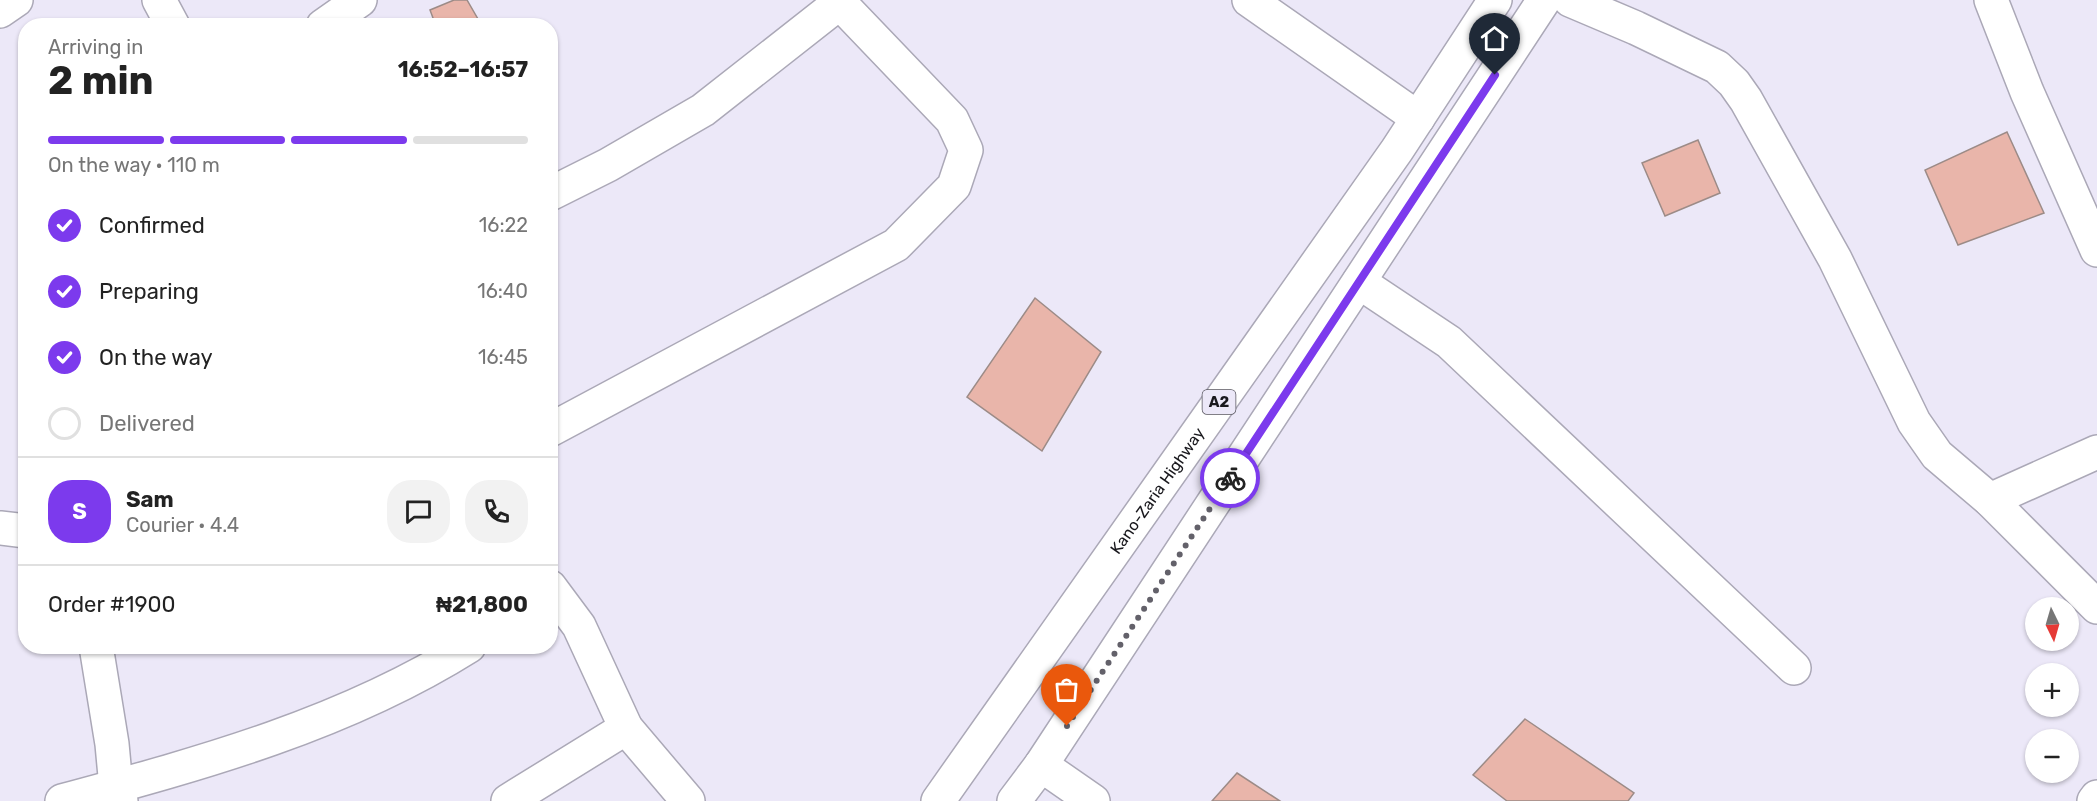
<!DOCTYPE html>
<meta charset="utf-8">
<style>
body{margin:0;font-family:Rubik,sans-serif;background:#f2f2f2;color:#222;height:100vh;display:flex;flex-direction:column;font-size:22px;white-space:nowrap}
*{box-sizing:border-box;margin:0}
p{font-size:20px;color:#767676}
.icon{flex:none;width:33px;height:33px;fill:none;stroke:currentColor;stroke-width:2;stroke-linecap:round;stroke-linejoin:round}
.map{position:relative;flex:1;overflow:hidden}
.details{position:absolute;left:18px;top:18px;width:540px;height:636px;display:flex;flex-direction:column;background:#fff;border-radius:24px;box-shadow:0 2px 4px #0004}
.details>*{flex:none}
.needle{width:39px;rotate:175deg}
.tools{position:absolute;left:2025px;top:597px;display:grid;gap:12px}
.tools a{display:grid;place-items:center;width:54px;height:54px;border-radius:50%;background:#fff;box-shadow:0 2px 4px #0004;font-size:30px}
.pin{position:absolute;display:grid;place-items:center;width:51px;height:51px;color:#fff;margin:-62px -26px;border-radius:50% 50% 50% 0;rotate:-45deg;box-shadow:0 0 6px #0007}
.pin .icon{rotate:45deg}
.courier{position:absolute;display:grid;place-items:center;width:60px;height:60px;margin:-30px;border:4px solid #7c3aed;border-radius:50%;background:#fff;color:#222;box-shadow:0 2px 8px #0007}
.overview em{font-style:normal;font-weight:700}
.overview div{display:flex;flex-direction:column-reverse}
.overview{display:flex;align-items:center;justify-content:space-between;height:102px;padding:0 30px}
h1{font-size:39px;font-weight:700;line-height:45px}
.bar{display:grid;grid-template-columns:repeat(4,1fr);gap:9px 6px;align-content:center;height:72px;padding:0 30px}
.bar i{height:8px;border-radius:4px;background:#e0e0e0}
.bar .current{background:#7c3aed}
.bar p{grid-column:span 4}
.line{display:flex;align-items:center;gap:15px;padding:0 30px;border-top:2px solid #e0e0e0}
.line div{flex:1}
.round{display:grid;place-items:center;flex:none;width:63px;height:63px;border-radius:24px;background:#f2f2f2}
ol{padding:0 30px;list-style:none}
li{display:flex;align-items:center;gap:18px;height:66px}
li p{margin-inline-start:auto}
li .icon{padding:6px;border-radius:50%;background:#7c3aed;color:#fff;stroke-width:4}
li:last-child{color:#767676}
li i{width:33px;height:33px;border:3px solid #e0e0e0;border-radius:50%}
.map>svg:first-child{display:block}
</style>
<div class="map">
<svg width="2097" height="801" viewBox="0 0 2097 801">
<rect width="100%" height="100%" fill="#ece8f8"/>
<g fill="#e9b5aa" stroke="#9c8b87" stroke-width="1.5">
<path d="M454,0H467L482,26H436L430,10Z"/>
<path d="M2007,132L2044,213L1958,245L1925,170Z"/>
<path d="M1698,140L1720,193L1665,216L1642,163Z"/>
<path d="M1035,298L1101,352L1042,451L967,397Z"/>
<path d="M1525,719L1634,793L1628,801H1507L1473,775Z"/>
<path d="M1237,773L1280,801H1212Z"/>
</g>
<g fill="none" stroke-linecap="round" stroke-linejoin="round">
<g stroke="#aba8b7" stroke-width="36">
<g id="minor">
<path d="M159,0L173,26"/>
<path d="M1249,0L1418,118"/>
<path d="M1570,0L1636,28L1717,67L1734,83L1746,100L1835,259L1914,422L1937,455L1990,500L2097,607"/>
<path d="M1991,0L2027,92L2097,250"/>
<path d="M0,11L16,0"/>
<path d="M323,26L360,0"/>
<path d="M550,194L608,165L703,110L843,0"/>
<path d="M1359,282L1449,342L1794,668"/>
<path d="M550,430L896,245L954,186L966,150L952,120L840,3"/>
<path d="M1990,500L2097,452"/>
<path d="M0,528L26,531"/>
<path d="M550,587L579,626L626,728L688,801"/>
<path d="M96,646L112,744L116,787L121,801"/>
<path d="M1041,765L1093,801"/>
<path d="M62,801C203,763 345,724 469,646"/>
<path d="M508,801L626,728"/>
<path d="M2094,801L2097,797"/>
</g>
</g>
<g stroke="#aba8b7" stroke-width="36">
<g id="highway">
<path id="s1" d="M938,801L1397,150L1495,0"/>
<path d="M1014,801L1041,765L1544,0"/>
</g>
</g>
<use href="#minor" stroke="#fff" stroke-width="33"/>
<use href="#highway" stroke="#fff" stroke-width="33"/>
</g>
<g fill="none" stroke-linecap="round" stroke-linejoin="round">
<path stroke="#63616a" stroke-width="6" stroke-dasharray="0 10.8" d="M1067,726L1230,478"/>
<path stroke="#7c3aed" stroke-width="8" d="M1230,478L1495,75"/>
</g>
<g text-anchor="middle" stroke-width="4.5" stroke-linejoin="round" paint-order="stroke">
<rect fill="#ece8f8" stroke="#58565f" stroke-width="1.5" x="1202.5" y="390" width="33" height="24" rx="4.5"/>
<g font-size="15" font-weight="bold" fill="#19181d">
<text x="1219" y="407">A2</text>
</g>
<g font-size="16" fill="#19181d" stroke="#ece8f8">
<text dy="6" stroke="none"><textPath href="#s1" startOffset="380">Kano-Zaria Highway</textPath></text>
</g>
</g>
</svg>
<div class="tools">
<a><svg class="needle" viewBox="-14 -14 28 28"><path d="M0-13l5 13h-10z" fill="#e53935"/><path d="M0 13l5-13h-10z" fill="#767676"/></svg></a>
<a>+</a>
<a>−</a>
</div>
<div class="pin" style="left:1067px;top:726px;background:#ea580c"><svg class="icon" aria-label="bag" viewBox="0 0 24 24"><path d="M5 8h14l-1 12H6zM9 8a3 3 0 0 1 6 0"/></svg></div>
<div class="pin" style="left:1495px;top:75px;background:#1f2937"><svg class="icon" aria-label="home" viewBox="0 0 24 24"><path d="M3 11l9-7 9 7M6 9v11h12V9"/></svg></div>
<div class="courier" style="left:1230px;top:478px"><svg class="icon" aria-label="bike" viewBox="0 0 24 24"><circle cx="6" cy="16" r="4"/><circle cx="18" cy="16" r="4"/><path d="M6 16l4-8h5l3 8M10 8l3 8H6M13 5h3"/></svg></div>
<section class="details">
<div class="overview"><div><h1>2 min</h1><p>Arriving in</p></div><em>16:52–16:57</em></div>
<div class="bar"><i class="current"></i><i class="current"></i><i class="current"></i><i></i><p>On the way · 110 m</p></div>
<ol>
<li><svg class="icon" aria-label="check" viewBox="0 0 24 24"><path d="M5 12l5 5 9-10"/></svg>Confirmed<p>16:22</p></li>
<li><svg class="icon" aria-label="check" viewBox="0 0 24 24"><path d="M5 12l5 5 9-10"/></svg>Preparing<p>16:40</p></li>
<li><svg class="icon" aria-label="check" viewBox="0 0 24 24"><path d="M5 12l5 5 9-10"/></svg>On the way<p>16:45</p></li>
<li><i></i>Delivered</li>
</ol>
<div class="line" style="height:108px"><b class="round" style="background:#7c3aed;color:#fff">S</b><div><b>Sam</b><p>Courier · 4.4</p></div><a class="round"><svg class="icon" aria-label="chat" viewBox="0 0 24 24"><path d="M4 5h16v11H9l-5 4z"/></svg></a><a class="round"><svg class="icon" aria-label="phone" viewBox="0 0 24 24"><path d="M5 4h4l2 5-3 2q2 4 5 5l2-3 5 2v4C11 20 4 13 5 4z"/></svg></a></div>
<div class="line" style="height:78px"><div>Order #1900</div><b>₦21,800</b></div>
</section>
</div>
